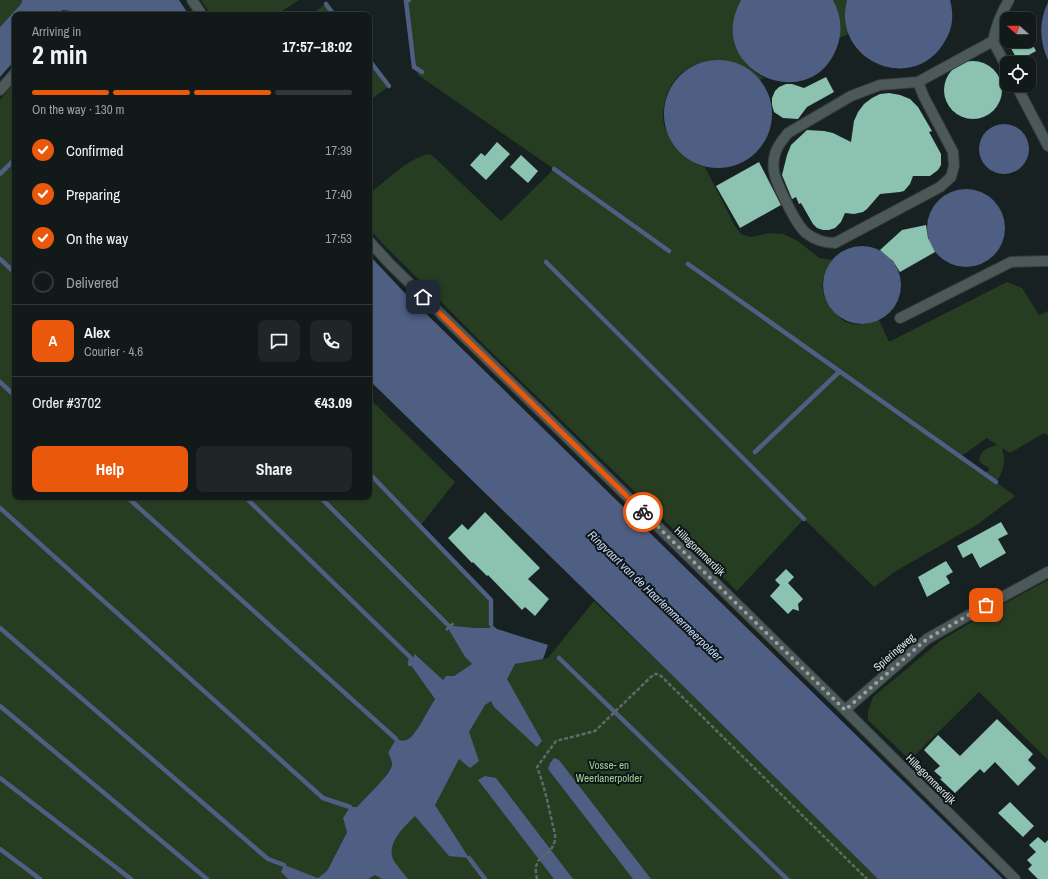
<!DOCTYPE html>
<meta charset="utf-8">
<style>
body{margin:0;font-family:"Archivo Narrow",sans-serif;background:#1e2626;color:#f1f3f6;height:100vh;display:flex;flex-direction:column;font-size:15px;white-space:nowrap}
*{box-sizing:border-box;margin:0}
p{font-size:13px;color:#9ca0a2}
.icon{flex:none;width:22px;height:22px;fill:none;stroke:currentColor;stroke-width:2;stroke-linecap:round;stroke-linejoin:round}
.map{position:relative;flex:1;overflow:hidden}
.details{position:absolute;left:12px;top:12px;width:360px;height:488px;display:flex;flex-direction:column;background:#111919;border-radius:8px;box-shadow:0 1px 3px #0004,0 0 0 1px #303838}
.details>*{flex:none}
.needle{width:26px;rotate:290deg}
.fabs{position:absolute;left:1000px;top:12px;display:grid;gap:8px}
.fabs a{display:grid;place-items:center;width:36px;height:36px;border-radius:8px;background:#111919;box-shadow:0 1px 3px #0004,0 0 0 1px #303838;font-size:20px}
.pin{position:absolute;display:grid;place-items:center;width:34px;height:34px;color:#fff;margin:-17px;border-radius:8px;box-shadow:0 2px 6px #0006}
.courier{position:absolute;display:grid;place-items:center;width:40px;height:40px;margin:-20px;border:3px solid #ea580c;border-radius:50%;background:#fff;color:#222;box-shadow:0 1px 5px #0007}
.headline em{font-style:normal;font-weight:700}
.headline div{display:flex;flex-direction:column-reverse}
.headline{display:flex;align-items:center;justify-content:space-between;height:68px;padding:0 20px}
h1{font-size:26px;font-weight:700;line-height:30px}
.bar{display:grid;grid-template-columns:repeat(4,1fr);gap:6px 4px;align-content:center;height:48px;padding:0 20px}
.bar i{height:5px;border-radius:3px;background:#303838}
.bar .selected{background:#ea580c}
.bar p{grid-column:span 4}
.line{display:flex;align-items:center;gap:10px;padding:0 20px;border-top:1px solid #303838}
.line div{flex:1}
.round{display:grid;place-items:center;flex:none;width:42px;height:42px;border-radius:8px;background:#1e2626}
ol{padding:0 20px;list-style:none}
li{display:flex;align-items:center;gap:12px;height:44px}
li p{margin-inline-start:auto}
li .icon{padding:4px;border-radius:50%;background:#ea580c;color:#fff;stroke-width:4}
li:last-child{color:#9ca0a2}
li i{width:22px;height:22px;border:2px solid #303838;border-radius:50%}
.button{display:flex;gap:8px;margin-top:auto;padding:8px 20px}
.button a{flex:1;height:46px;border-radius:8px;background:#ea580c;color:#fff;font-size:16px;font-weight:700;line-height:46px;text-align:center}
.button a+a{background:#1e2626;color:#f1f3f6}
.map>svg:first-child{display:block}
</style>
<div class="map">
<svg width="1048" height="879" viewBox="0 0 1048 879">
<rect width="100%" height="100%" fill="#172121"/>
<g fill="#273d22" fill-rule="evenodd">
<path d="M0,0H22L21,4L0,27Z"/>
<path d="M201,0H299L276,15H211Z"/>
<path d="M406,0H741C734,13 733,21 735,36C739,58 745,66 764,78L759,80C729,48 677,56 665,101C663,109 662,120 665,128C667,132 671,137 673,141C683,156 688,161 705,167L735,226L741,234L750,237L770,233L783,234L798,241L819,258L832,260C825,270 819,285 825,298C826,301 830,305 832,308C835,311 837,315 840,318C850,327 867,325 879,320L889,342L1007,282L1022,288L1039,315L1048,311V436L1044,433L1010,453L1002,448C1006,461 1004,472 996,482L1015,496L1010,500L978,524L896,571L874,587L804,519L737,591L488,349L382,243L369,228V194C386,181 409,157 430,154L435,158L501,221L554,169L418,75ZM987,438L997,445C988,448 983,448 979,459L982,464L988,467L989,470L984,474L960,457Z"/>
<path d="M833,0H847C844,10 845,24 848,34L840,38L839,16Z"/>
<path d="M326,4L334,15H310Z"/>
<path d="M369,60L389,86L369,101Z"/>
<path d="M11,87L15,92V497H369V398L455,482L420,526L491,600V628H477L453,626L449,630L465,657L472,664L454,676H446L443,680L416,654L410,664L435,698C429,707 416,736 408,739C404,742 400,740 396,739L391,760L392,766L378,786L357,807L343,818L347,831L327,871L318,878L284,866L281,872L288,879H0V100Z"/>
<path d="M1048,580V760L979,692L910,760L868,720V711L873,697L940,641L985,614Z"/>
<path d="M594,601L673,676L878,879H338L515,664L548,658Z"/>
</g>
<g fill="#4f5e83">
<path d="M22,0H179L189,15H75L70,11L63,10L54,15H15V60L0,77V27L21,4Z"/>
<path d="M741,0H833C841,15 843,31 837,47C811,118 702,71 741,0Z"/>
<path d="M847,0H950C954,14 953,29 945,41C914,96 831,61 847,0Z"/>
<path d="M1048,2V60C1039,40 1039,21 1048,2Z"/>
<circle cx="718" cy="114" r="54"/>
<circle cx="1004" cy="149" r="25"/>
<circle cx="966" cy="228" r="39"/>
<circle cx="862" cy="285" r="39"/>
<path d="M369,255L402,290L1003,879H878L673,676L369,380Z"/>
<path d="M491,624L497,629L548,645L543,659L515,664L507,679L542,741L537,747L494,707L491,701L485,705L469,732L479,761L470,768L459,759L435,805L469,858L449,856L415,816C404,827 385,844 394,861C398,867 403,873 408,879H382L375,875L368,879H288L281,872L284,865L318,878L327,871L347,832L343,818L350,807H357C365,798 390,775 392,765C392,761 390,756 388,753L396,739C400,740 404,742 408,739C416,736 429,707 435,699L410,664L415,654L443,680L446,676H454L472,664L465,657L449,630L453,626L477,628H490Z"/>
<path d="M554,758L559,760L651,879H633L548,769L550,763Z"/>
<path d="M485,776L496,778L573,879H554L478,780Z"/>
</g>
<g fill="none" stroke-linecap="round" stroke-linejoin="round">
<g stroke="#4f5e83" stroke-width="4.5">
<path d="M409,0L406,1L414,67L422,72"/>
<path d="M326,4L334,15"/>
<path d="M369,60L389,86"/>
<path d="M554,169L669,251"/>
<path d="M0,174L15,159"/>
<path d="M0,259L15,273"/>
<path d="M546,262L804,519"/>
<path d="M688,264L996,482"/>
<path d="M0,382L15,396"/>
<path d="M755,452L839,372"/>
<path d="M369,473L491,600V624"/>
<path d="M127,497L396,739"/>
<path d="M245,497L411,658L410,664"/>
<path d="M320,497L451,628"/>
<path d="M0,508L323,798L350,807"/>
<path d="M0,628L268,859L284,865"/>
<path d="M559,658L787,879"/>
<path d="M0,706L207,879"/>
<path d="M0,778L131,879"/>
<path d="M0,849L40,879"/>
<path d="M469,858L485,879"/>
</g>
</g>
<g fill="#8bc2b0">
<path d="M1029,38L1036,51L1018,61L1007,41H1029Z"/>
<circle cx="973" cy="90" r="29"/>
<path d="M826,77L834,92L807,107L798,119L783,118L774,112L772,105V98L775,91L779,87L786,84H792L804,88Z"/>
<path d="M889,93L900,95L910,99L918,107L932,131L929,132L941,154V165L938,170L930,176H913L910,184L904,191L900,192L880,194L867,209L863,212L854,214L845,213L841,222L835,228L829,230H823L817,228L813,224L801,203L799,204L796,197L792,199L782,175L787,155L791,145L807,130L824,131L833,133L851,142L854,121L858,112L864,104L872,98L880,94Z"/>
<path d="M497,142L510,154L486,180L470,165L481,153L485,156Z"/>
<path d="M521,155L538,171L528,183L510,167Z"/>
<path d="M759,162L781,205L740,228L716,186Z"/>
<path d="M926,225L928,238L935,252L900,272L893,261L880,250L902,230Z"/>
<path d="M485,512L540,568L528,579L549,599L535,616L525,607L522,610L488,575L487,576L473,562L472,563L448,538L462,524L468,530Z"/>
<path d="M1001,522L1008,534L998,539L1006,553L980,568L972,553L963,558L957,546Z"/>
<path d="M946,561L953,572L946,576L950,583L927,597L918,577Z"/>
<path d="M786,569L794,577L788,583L803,599L798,604L799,611L793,609L788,614L770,596L780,585L775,580Z"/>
<path d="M997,719L1033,754L1028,760L1036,768L1018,786L995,762L984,773L980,769L955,793L940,779L942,778L934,771L940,766L924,750L938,735L960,756Z"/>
<path d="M1010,802L1034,826L1023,837L998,813Z"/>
<path d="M1038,837L1045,843L1048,840V879H1038L1028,869L1032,865L1027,860L1036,852L1029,845Z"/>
</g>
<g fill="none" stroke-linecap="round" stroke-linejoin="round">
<g stroke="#333a3b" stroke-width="12">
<g id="minor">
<path d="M192,0L202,15"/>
<path d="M993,41C996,26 1001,13 1009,0"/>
<path d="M918,82L924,97L953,152L954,166L951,177L940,187L835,243C824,243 815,240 806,233C796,225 779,188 775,176C773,169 773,161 775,154C777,146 783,139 788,133L851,96L880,85L918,82L993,41L1007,68"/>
<path d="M1016,85L1048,146"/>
<path d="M0,90L15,73"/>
<path d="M369,241L390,264L845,710L1015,879"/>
<path d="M900,318L1011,262L1048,261"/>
<path d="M845,710L927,639L962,619L1048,572"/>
</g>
</g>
<g stroke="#606969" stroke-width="2.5" stroke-dasharray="4 2" stroke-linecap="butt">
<path d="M446,630L454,623"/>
<path d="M537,879C531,852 550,861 555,840C556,835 553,827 552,822C548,803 544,785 537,767L556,741L595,731L654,674H659L867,879"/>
</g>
<use href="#minor" stroke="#4d5859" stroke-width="10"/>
</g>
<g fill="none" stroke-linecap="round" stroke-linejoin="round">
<path stroke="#98a0a0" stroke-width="4" stroke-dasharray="0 7.2" d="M643,512L845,710L927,639L986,605"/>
<path stroke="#ea580c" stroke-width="5" d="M423,297L643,512"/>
</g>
<g text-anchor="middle" stroke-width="4" stroke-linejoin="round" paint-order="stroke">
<g font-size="11" fill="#dee4e4" stroke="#0e1718">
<text transform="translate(700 551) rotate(44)" y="4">Hillegommerdijk</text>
<text transform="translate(894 652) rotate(-41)" y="4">Spieringweg</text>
<text transform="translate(931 779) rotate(45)" y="4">Hillegommerdijk</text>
</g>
<g font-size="11" fill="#9ecd94" stroke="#0e1718">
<text x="609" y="769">Vosse- en<tspan x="609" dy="13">Weerlanerpolder</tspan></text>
</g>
<g font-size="12" font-style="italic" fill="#c3d3f9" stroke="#0e1718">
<text transform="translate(655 596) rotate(44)" y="4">Ringvaart van de Haarlemmermeerpolder</text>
</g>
</g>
</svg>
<div class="fabs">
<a><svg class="needle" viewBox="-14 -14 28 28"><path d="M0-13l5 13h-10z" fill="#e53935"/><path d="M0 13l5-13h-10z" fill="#9ca0a2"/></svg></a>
<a><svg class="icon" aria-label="locate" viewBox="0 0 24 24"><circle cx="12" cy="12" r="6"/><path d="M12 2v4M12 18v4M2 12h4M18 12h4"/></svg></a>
</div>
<div class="pin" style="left:986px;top:605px;background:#ea580c"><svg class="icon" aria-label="bag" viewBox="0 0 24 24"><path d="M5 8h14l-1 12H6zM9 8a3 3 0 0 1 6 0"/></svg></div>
<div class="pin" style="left:423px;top:297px;background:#1f2937"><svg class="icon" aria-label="home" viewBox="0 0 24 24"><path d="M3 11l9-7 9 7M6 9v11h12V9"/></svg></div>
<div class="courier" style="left:643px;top:512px"><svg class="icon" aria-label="bike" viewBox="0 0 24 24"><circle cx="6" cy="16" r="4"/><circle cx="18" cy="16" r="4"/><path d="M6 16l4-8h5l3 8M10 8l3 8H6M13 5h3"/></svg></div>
<section class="details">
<div class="headline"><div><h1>2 min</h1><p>Arriving in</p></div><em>17:57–18:02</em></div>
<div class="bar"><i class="selected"></i><i class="selected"></i><i class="selected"></i><i></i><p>On the way · 130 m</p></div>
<ol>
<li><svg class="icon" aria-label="check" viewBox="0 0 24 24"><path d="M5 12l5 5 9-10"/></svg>Confirmed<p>17:39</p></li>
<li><svg class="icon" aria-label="check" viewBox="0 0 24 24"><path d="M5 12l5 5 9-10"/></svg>Preparing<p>17:40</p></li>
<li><svg class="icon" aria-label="check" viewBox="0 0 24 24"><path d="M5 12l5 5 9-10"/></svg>On the way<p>17:53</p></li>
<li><i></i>Delivered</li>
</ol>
<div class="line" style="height:72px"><b class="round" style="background:#ea580c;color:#fff">A</b><div><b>Alex</b><p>Courier · 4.6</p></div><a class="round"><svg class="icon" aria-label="chat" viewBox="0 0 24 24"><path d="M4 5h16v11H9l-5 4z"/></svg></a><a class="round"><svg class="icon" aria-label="phone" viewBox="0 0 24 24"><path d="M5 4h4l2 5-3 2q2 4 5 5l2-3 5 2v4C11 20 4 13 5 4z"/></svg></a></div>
<div class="line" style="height:52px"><div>Order #3702</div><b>€43.09</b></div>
<div class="button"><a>Help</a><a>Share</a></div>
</section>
</div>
